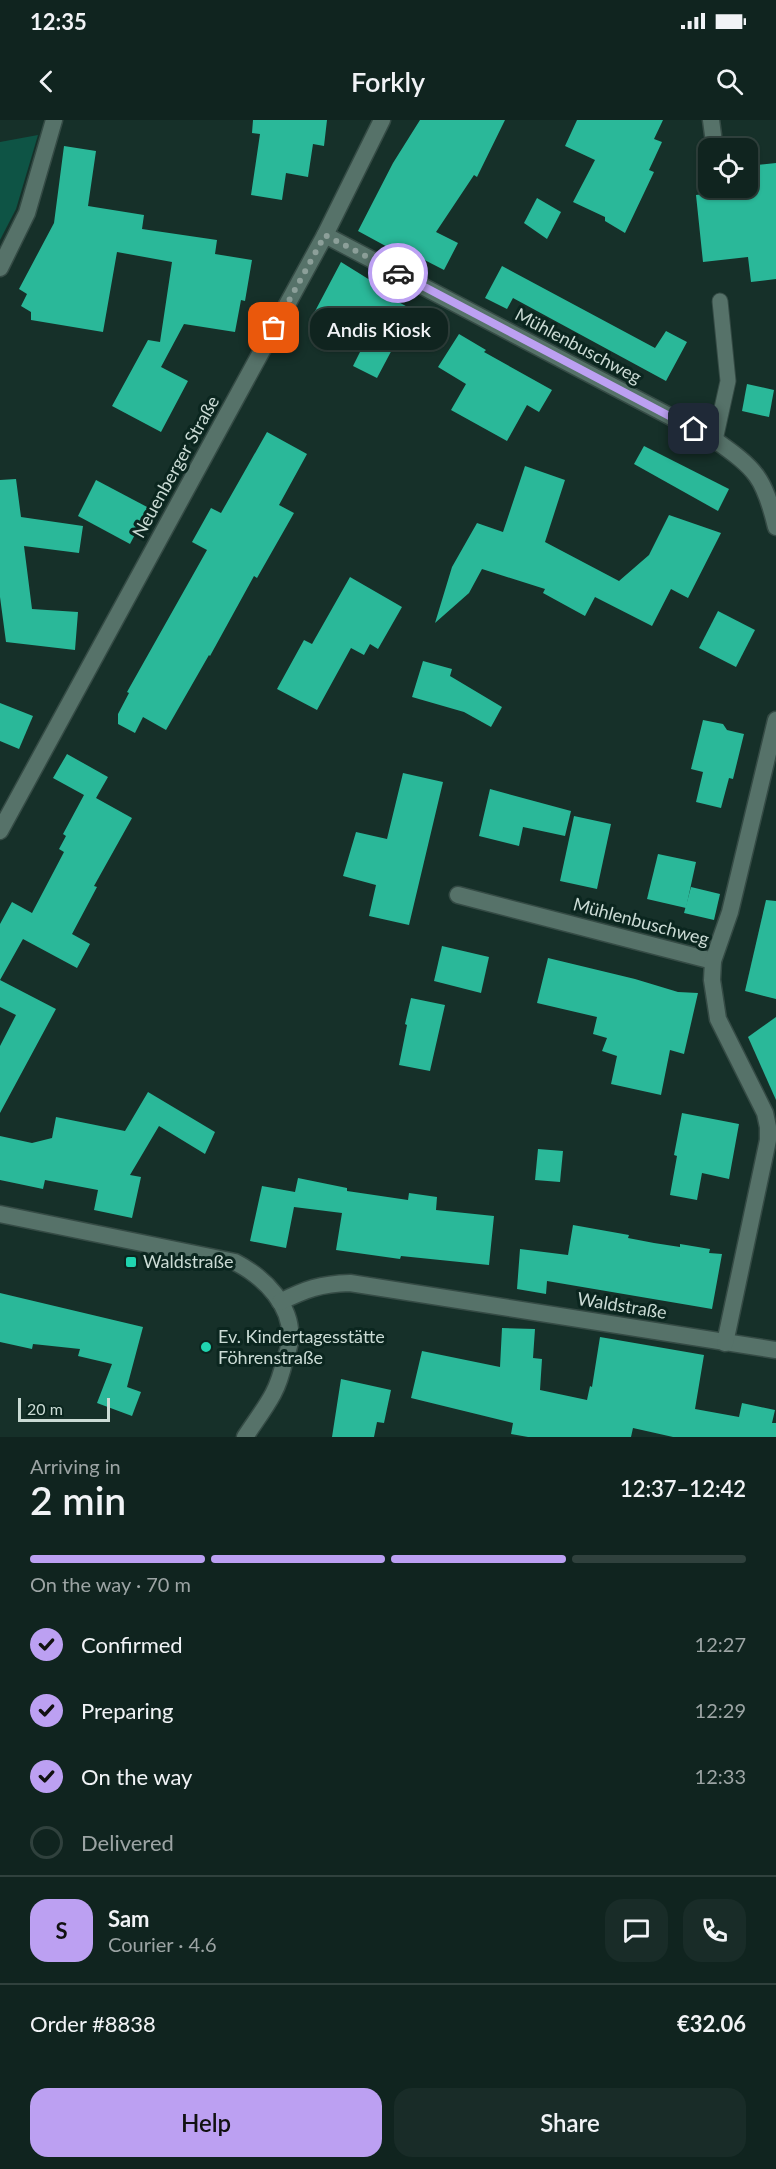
<!DOCTYPE html>
<meta charset="utf-8">
<style>
body{margin:0;font-family:Lato,sans-serif;background:#192c28;color:#f1f3f6;height:100vh;display:flex;flex-direction:column;font-size:22px;white-space:nowrap}
*{box-sizing:border-box;margin:0}
p{font-size:20px;color:#9ca4a4}
.icon{flex:none;width:33px;height:33px;fill:none;stroke:currentColor;stroke-width:2;stroke-linecap:round;stroke-linejoin:round}
.map{position:relative;height:1317px;overflow:hidden}
.panel{display:flex;flex-direction:column;background:#10241f;flex:1}
.panel>*{flex:none}
.controls{position:absolute;left:698px;top:18px;display:grid;gap:12px}
.controls a{display:grid;place-items:center;width:60px;height:60px;border-radius:12px;background:#10241f;box-shadow:0 2px 4px #0004,0 0 0 2px #30413d;font-size:30px}
.scale{position:absolute;left:18px;bottom:15px;width:92px;box-sizing:border-box;padding-left:6px;border:3px solid #cbdbd5;border-top:0;font-size:16px;line-height:21px;white-space:nowrap;color:#cbdbd5;-webkit-text-stroke:4px #0b261f;paint-order:stroke}
.pin{position:absolute;display:grid;place-items:center;width:51px;height:51px;color:#fff;margin:-26px;border-radius:12px;box-shadow:0 3px 9px #0006}
.courier{position:absolute;display:grid;place-items:center;width:60px;height:60px;margin:-30px;border:4px solid #bca0f2;border-radius:50%;background:#fff;color:#222;box-shadow:0 2px 8px #0007}
.bubble{position:absolute;height:42px;border-radius:18px;background:#10241f;box-shadow:0 2px 4px #0004,0 0 0 2px #30413d;font-size:20px;font-weight:600;line-height:42px;text-align:center}
.summary em{font-style:normal;font-weight:600}
.summary div{display:flex;flex-direction:column-reverse}
.summary{display:flex;align-items:center;justify-content:space-between;height:102px;padding:0 30px}
h1{font-size:39px;font-weight:600;line-height:45px}
.bar{display:grid;grid-template-columns:repeat(4,1fr);gap:9px 6px;align-content:center;height:72px;padding:0 30px}
.bar i{height:8px;border-radius:4px;background:#30413d}
.bar .selected{background:#bca0f2}
.bar p{grid-column:span 4}
.line{display:flex;align-items:center;gap:15px;padding:0 30px;border-top:2px solid #30413d}
.line div{flex:1}
.round{display:grid;place-items:center;flex:none;width:63px;height:63px;border-radius:18px;background:#192c28}
ol{padding:0 30px;list-style:none}
li{display:flex;align-items:center;gap:18px;height:66px}
li p{margin-inline-start:auto}
li .icon{padding:6px;border-radius:50%;background:#bca0f2;color:#111;stroke-width:4}
li:last-child{color:#9ca4a4}
li i{width:33px;height:33px;border:3px solid #30413d;border-radius:50%}
.cta{display:flex;gap:12px;margin-top:auto;padding:12px 30px}
.cta a{flex:1;height:69px;border-radius:18px;background:#bca0f2;color:#111;font-size:24px;font-weight:600;line-height:69px;text-align:center}
.cta a+a{background:#192c28;color:#f1f3f6}
.status{display:flex;justify-content:space-between;align-items:center;height:42px;padding:0 30px;background:#10241f;direction:ltr}
.status svg{height:16px;fill:currentColor}
header{display:flex;justify-content:space-between;align-items:center;height:78px;padding:0 30px;background:#10241f;font-size:27px;font-weight:600}
.map>svg:first-child{display:block}
</style>
<div class="status"><b>12:35</b><svg viewBox="0 0 49 12"><path d="M0 12V9h3v3zM5 12V6h3v6zM10 12V3h3v9zM15 12V0h3v12zM26 1h20v11H26zM47 4h2v5h-2z"/></svg></div>
<header><svg class="icon" aria-label="back" viewBox="0 0 24 24"><path d="M15 5l-7 7 7 7"/></svg>Forkly<svg class="icon" aria-label="search" viewBox="0 0 24 24"><circle cx="10" cy="10" r="6"/><path d="M15 15l6 6"/></svg></header>
<div class="map">
<svg width="776" height="1317" viewBox="0 0 776 1317">
<rect width="100%" height="100%" fill="#163029"/>
<path fill="#0e5445" d="M38,15L16,89L0,120V22Z"/>
<g fill="#2ab899">
<path d="M253,0H327L324,26L313,24L308,57L286,53L282,80L251,75L260,14L252,13Z"/>
<path d="M420,0H505L477,57L474,55L436,112L458,123L444,150L407,131L404,136L358,111L393,43Z"/>
<path d="M577,0H663L654,19L662,22L649,50L654,52L625,113L605,101V97L573,82L595,40L565,26Z"/>
<path d="M64,26L96,31L88,86L144,95L142,109L217,120L215,134L252,140L245,181L241,180L235,212L184,204L161,247L188,261L161,312L112,286L148,220L160,222L172,142L117,132L103,212L31,200V192L21,186L27,174L19,169L54,103Z"/>
<path d="M776,43V159L751,162L748,137L703,142L696,75L721,72V68H747V46Z"/>
<path d="M537,78L561,92L547,119L524,103Z"/>
<path d="M341,142L386,170L384,174L413,190L377,258L353,246L365,222L313,195Z"/>
<path d="M502,146L655,228L666,211L687,222L666,261L513,178L507,189L485,178Z"/>
<path d="M459,214L486,230L484,232L552,270L539,292L527,285L507,321L451,290L466,264L438,247Z"/>
<path d="M747,264L774,270L769,297L742,291Z"/>
<path d="M267,312L307,334L279,385L294,393L257,458L254,456L210,536L209,535L166,610L143,597L135,613L118,604V594L129,573L127,572L207,430L192,422L211,388L221,393Z"/>
<path d="M644,326L729,369L718,391L634,344Z"/>
<path d="M525,346L565,360L545,422L619,461L649,435L669,395L721,413L688,478L671,469L652,506L595,477L585,496L543,473L545,469L482,449L469,473L435,503L452,447L477,403L503,412Z"/>
<path d="M16,359L21,397L83,406L79,433L24,426L32,489L78,492L75,530L6,522L0,477V360Z"/>
<path d="M96,360L149,388L130,424L78,396Z"/>
<path d="M350,457L402,487L378,529L370,524L364,535L351,528L317,590L277,569L304,520L312,524Z"/>
<path d="M718,491L755,510L736,547L699,528Z"/>
<path d="M423,541L452,549L450,556L502,587L491,607L464,592L412,577Z"/>
<path d="M0,583L33,596L19,629L0,621Z"/>
<path d="M703,600L723,604L727,610L744,614L733,659L729,658L721,688L696,682L703,652L691,649Z"/>
<path d="M67,634L108,657L96,678L132,698L94,766L97,767L72,814L90,824L77,848L23,819L0,860L56,889L0,993V926L16,895L0,887V804L12,782L32,793L64,732L59,729L66,716L63,714L84,675L53,658Z"/>
<path d="M403,653L443,662L409,805L369,796L376,765L343,756L356,712L387,719Z"/>
<path d="M490,669L571,691L565,716L523,707L519,726L479,716Z"/>
<path d="M574,696L611,704L597,769L560,761Z"/>
<path d="M658,734L696,742L686,788L647,779Z"/>
<path d="M691,767L720,774L714,800L684,793Z"/>
<path d="M766,780L776,781V879L745,871Z"/>
<path d="M442,826L489,837L481,873L434,861Z"/>
<path d="M548,838L635,859L678,872L698,873L684,934L670,930L661,975L611,964L617,936L602,931L607,918L593,914L597,897L537,883Z"/>
<path d="M411,878L445,885L430,951L399,945L407,905L405,904Z"/>
<path d="M776,897V980L748,917Z"/>
<path d="M148,972L215,1012L205,1034L159,1006L130,1055L141,1057L132,1098L94,1090L98,1070L45,1060L43,1069L0,1060V1016L32,1023L52,1018L56,997L125,1011Z"/>
<path d="M682,993L739,1004L729,1059L702,1053L697,1080L670,1075L677,1036L674,1035Z"/>
<path d="M538,1029L563,1031L560,1062L535,1060Z"/>
<path d="M298,1058L347,1068V1071L408,1080L409,1073L437,1077L436,1090L494,1096L489,1145L401,1136L400,1139L336,1130L342,1093L294,1087L286,1128L250,1121L262,1066L295,1072Z"/>
<path d="M573,1105L629,1115L628,1118L654,1123L680,1127V1124L710,1129L709,1133L722,1134L712,1189L547,1161L546,1174L517,1169L520,1129L568,1135Z"/>
<path d="M0,1173L143,1207L127,1267L141,1272L132,1296L97,1283L112,1244L78,1236L80,1229L33,1224L32,1229L0,1222Z"/>
<path d="M502,1208L535,1209L533,1238L542,1239L540,1270L587,1280L590,1266L592,1267L600,1217L704,1235L695,1289L739,1297L742,1283L775,1290L772,1303H776V1317H673L633,1308L631,1317H528L511,1314L513,1303L411,1278L422,1231L500,1247Z"/>
<path d="M341,1259L391,1270L384,1303L377,1302L374,1317H332Z"/>
</g>
<g fill="none" stroke-linecap="round" stroke-linejoin="round">
<g stroke="#354b45" stroke-width="17">
<path id="service" d="M715,320L728,261L720,181"/>
</g>
<g stroke="#354b45" stroke-width="19">
<g id="minor">
<path d="M711,0L713,15"/>
<path d="M325,115L715,320C756,349 764,357 776,407"/>
<path d="M0,148L27,93L54,0"/>
<path d="M458,775L713,841"/>
<path d="M0,1094L235,1142C264,1157 294,1186 290,1222C289,1228 287,1234 285,1239C282,1252 279,1263 273,1274C265,1289 254,1303 245,1317"/>
<path d="M280,1182C306,1169 320,1164 350,1163L776,1230"/>
<path d="M725,1223L768,1020V1007L765,993L718,899L712,860L713,841L730,792L776,600"/>
</g>
</g>
<g stroke="#354b45" stroke-width="19">
<path id="tertiary" d="M0,711L325,115L382,0"/>
</g>
<use href="#service" stroke="#567269" stroke-width="15"/>
<use href="#minor" stroke="#567269" stroke-width="16"/>
<use href="#tertiary" stroke="#567269" stroke-width="16"/>
</g>
<g fill="none" stroke-linecap="round" stroke-linejoin="round">
<path stroke="#8c9f99" stroke-width="6" stroke-dasharray="0 10.8" d="M274,208L325,115L398,153"/>
<path stroke="#bca0f2" stroke-width="8" d="M398,153L694,309"/>
</g>
<g fill="#20d5b0" stroke="#0b261f" stroke-width="2">
<rect x="125" y="1136" width="12" height="12" rx="3"/>
<circle cx="206" cy="1227" r="6"/>
</g>
<g text-anchor="middle" stroke-width="6" stroke-linejoin="round" paint-order="stroke">
<g font-size="18" fill="#cbdbd5" stroke="#0b261f">
<text transform="translate(578 226) rotate(28)" y="6">Mühlenbuschweg</text>
<text transform="translate(176 347) rotate(-61)" y="6">Neuenberger Straße</text>
<text transform="translate(641 802) rotate(15)" y="6">Mühlenbuschweg</text>
<text transform="translate(622 1186) rotate(9)" y="6">Waldstraße</text>
</g>
<g font-size="18" fill="#cbdbd5" stroke="#0b261f" text-anchor="start">
<text x="143" y="1148">Waldstraße</text>
<text x="218" y="1223">Ev. Kindertagesstätte<tspan x="218" dy="21">Föhrenstraße</tspan></text>
</g>
</g>
</svg>
<div class="controls">
<a><svg class="icon" aria-label="locate" viewBox="0 0 24 24"><circle cx="12" cy="12" r="6"/><path d="M12 2v4M12 18v4M2 12h4M18 12h4"/></svg></a>
</div>
<div class="scale">20 m</div>
<div class="pin" style="left:274px;top:208px;background:#ea580c"><svg class="icon" aria-label="bag" viewBox="0 0 24 24"><path d="M5 8h14l-1 12H6zM9 8a3 3 0 0 1 6 0"/></svg></div>
<div class="pin" style="left:694px;top:309px;background:#1f2937"><svg class="icon" aria-label="home" viewBox="0 0 24 24"><path d="M3 11l9-7 9 7M6 9v11h12V9"/></svg></div>
<div class="courier" style="left:398px;top:153px"><svg class="icon" aria-label="car" viewBox="0 0 24 24"><path d="M5 17H2v-5l4-1 3-4h7l3 4 3 1v5h-3M9 17h6M6 11h13"/><circle cx="7" cy="17" r="2"/><circle cx="17" cy="17" r="2"/></svg></div>
<div class="bubble" style="left:310px;top:188px;width:138px">Andis Kiosk</div>
</div>
<section class="panel">
<div class="summary"><div><h1>2 min</h1><p>Arriving in</p></div><em>12:37–12:42</em></div>
<div class="bar"><i class="selected"></i><i class="selected"></i><i class="selected"></i><i></i><p>On the way · 70 m</p></div>
<ol>
<li><svg class="icon" aria-label="check" viewBox="0 0 24 24"><path d="M5 12l5 5 9-10"/></svg>Confirmed<p>12:27</p></li>
<li><svg class="icon" aria-label="check" viewBox="0 0 24 24"><path d="M5 12l5 5 9-10"/></svg>Preparing<p>12:29</p></li>
<li><svg class="icon" aria-label="check" viewBox="0 0 24 24"><path d="M5 12l5 5 9-10"/></svg>On the way<p>12:33</p></li>
<li><i></i>Delivered</li>
</ol>
<div class="line" style="height:108px"><b class="round" style="background:#bca0f2;color:#111">S</b><div><b>Sam</b><p>Courier · 4.6</p></div><a class="round"><svg class="icon" aria-label="chat" viewBox="0 0 24 24"><path d="M4 5h16v11H9l-5 4z"/></svg></a><a class="round"><svg class="icon" aria-label="phone" viewBox="0 0 24 24"><path d="M5 4h4l2 5-3 2q2 4 5 5l2-3 5 2v4C11 20 4 13 5 4z"/></svg></a></div>
<div class="line" style="height:78px"><div>Order #8838</div><b>€32.06</b></div>
<div class="cta"><a>Help</a><a>Share</a></div>
</section>
